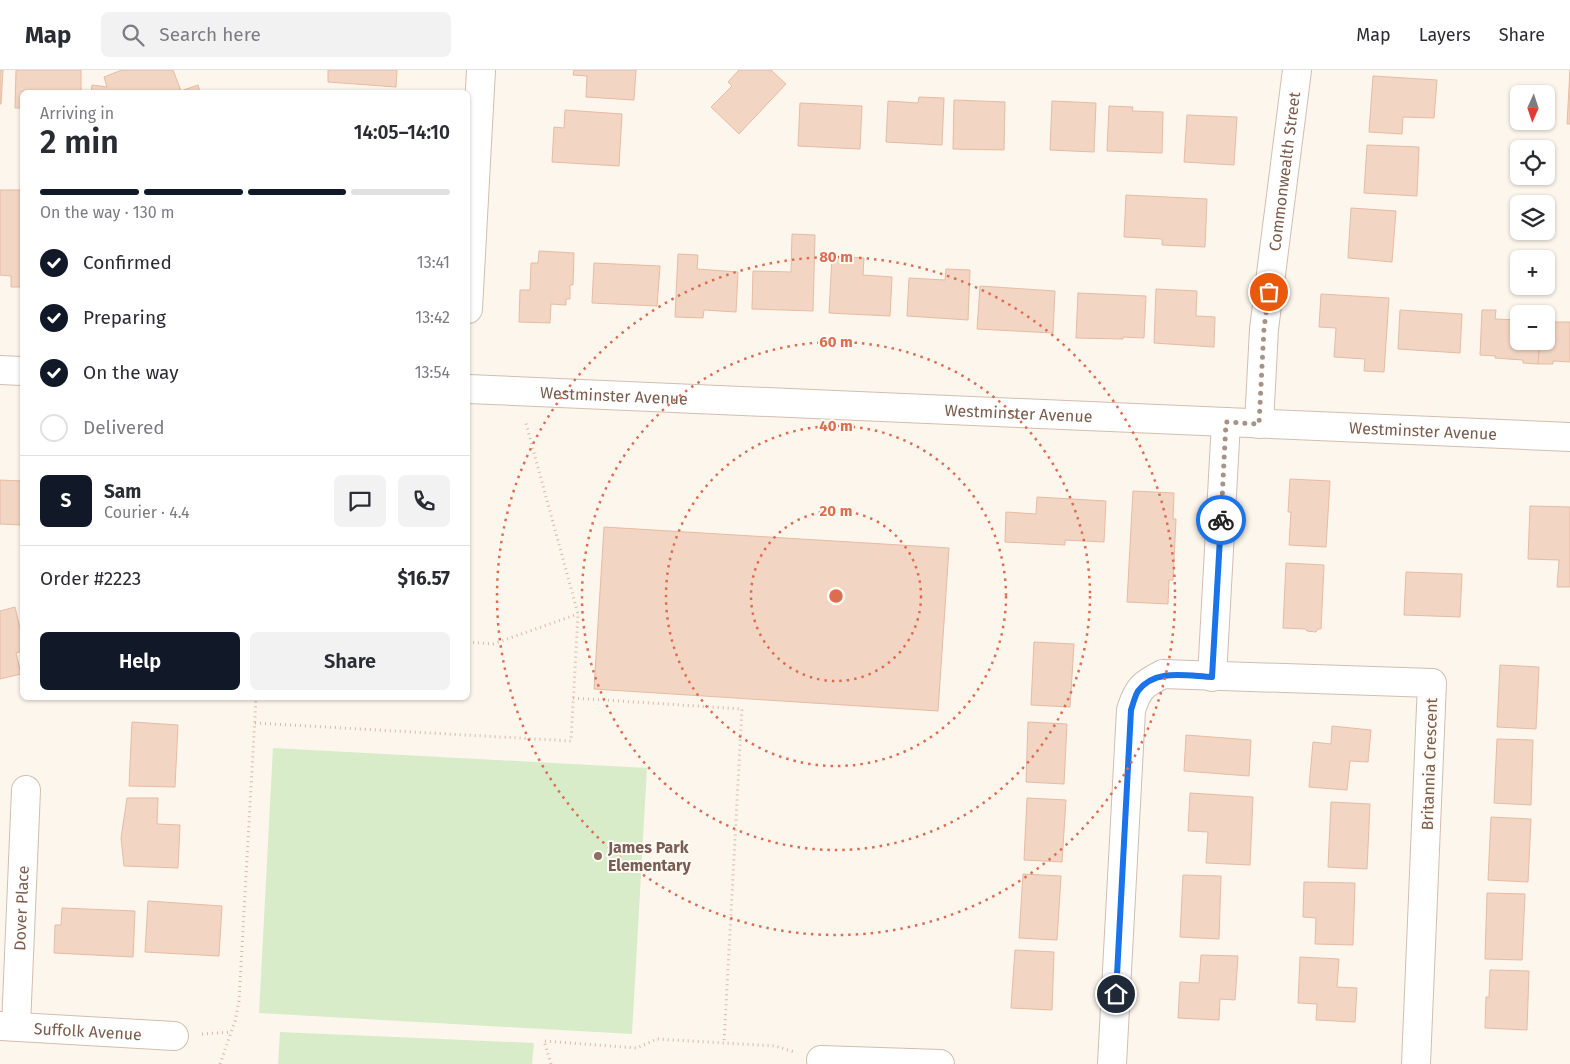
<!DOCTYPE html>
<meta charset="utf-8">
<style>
body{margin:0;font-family:"Fira Sans",sans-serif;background:#f2f2f3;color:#2b2b33;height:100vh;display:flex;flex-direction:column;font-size:19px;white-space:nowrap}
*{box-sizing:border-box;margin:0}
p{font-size:16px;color:#7c7c81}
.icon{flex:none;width:28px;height:28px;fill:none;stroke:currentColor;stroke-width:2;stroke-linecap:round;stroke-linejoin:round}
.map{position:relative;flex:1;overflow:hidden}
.sheet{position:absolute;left:20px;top:20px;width:450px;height:610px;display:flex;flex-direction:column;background:#fff;border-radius:8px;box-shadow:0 1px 4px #0004}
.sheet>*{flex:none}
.needle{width:32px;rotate:183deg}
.controls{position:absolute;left:1510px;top:15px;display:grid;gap:10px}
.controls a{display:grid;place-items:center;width:45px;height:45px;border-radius:8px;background:#fff;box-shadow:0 1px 4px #0004;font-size:25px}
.pin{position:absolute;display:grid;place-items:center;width:42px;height:42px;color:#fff;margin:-21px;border:2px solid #fff;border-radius:50%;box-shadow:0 1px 5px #0007}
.courier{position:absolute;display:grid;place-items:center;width:50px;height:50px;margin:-25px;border:4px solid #1a73e8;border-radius:50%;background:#fff;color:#222;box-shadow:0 1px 6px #0007}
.overview em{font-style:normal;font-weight:600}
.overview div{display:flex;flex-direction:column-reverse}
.overview{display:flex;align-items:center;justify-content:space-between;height:85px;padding:0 20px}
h1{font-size:32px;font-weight:600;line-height:38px}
.bar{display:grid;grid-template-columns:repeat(4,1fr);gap:8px 5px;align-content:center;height:60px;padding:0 20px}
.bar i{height:6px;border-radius:4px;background:#e1e1e2}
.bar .current{background:#111827}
.bar p{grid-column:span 4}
.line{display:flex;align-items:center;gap:12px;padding:0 20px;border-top:1px solid #e1e1e2}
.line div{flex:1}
.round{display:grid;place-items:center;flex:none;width:52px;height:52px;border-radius:8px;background:#f2f2f3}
ol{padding:0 20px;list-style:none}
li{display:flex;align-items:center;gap:15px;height:55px}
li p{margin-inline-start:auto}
li .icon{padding:5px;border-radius:50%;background:#111827;color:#fff;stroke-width:4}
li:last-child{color:#7c7c81}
li i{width:28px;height:28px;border:2px solid #e1e1e2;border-radius:50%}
.primary-button{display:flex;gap:10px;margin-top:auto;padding:10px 20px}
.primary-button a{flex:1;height:58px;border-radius:8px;background:#111827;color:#fff;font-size:20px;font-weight:600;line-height:58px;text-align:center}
.primary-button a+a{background:#f2f2f3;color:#2b2b33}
header{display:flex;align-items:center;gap:30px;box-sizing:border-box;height:70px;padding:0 25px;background:#fff;border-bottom:1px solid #e1e1e2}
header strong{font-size:24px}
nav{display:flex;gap:28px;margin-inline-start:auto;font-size:18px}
.search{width:350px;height:45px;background:#f2f2f3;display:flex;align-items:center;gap:12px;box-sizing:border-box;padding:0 18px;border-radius:8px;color:#7c7c81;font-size:19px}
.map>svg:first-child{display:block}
</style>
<header>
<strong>Map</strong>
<div class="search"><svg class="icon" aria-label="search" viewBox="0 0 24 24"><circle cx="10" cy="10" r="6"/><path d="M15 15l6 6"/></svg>Search here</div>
<nav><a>Map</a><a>Layers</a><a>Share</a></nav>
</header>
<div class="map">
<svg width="1570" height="994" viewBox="0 0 1570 994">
<rect width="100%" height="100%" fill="#fdf6ec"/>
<g fill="#d8ecc9">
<path d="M273,678L647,698L632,964L259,943Z"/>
<path d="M280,962L534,973L532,994H278Z"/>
</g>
<g fill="#f3d5c3" stroke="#e6bba3">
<path d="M0,0H3L1,34H0Z"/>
<path d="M16,0H81V22H22V38H15Z"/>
<path d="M122,0H173L181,21L198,15L200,22H91L92,15L107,17L104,7Z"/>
<path d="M328,0H397L396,17L328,12Z"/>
<path d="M574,0H636L634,30L586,27L587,6L573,5Z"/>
<path d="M739,0H771L786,14L739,64L711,37L732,16L728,12Z"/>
<path d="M1570,0V54H1567Z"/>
<path d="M1373,6L1437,10L1434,48L1403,47L1402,64L1369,62Z"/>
<path d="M919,27L944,28L942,75L886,72L888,31L918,33Z"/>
<path d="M954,30L1005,32L1004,80L953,79Z"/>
<path d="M1052,31L1096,33L1094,82L1050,80Z"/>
<path d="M800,33L862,36L860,79L798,76Z"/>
<path d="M1109,36L1133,37L1132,41L1163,42L1162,83L1107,81Z"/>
<path d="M565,40L622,44L619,96L552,92L554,57L564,58Z"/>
<path d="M1187,45L1237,47L1234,95L1184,92Z"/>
<path d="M1367,75L1419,77L1417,126L1364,123Z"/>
<path d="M0,120H22V217H11V206L0,205Z"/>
<path d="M1126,125L1207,129L1205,177L1162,175V169L1124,167Z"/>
<path d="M1351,138L1396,141L1392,192L1348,188Z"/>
<path d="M792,164L815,165L813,241L752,239L753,201L791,202Z"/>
<path d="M539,181L574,183L573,215H570V229H566V235L551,234L550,253L519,252L520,220H530L531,193H538Z"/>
<path d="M678,184L698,185L697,199L738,202L736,242L704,240L703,248L675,247Z"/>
<path d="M832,186L864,188L863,205L892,207L890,246L829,243Z"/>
<path d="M594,193L660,196L657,236L592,233Z"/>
<path d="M946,199L970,200L968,250L907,246L909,208L945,210Z"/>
<path d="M980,216L1055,221L1053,263L977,259Z"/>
<path d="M1156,219L1197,221L1196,246L1215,247L1214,277L1154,273Z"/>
<path d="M1078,223L1146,226L1144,268L1123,267V269L1076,268Z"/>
<path d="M1321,224L1389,228L1384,302L1364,301L1365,289L1334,287L1336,258L1319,257Z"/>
<path d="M1400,240L1462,244L1460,283L1398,279Z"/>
<path d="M1482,240H1496L1495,249L1519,250V271H1540L1538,294L1523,293V290L1495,288L1496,286L1480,285Z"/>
<path d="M1546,252H1570V292L1553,291V294H1538L1540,271H1546Z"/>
<path d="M1290,409L1330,411L1326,477L1289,475L1291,442H1288Z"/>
<path d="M0,410L22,411V455L0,454Z"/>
<path d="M1133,421L1174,423L1173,449H1176L1173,510H1169L1168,534L1127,532Z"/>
<path d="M1037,427L1106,431L1104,472L1065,470V475L1005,472L1006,442L1036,444Z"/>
<path d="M1530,436L1570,437V517H1557L1559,490L1528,489Z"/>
<path d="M604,457L949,478L938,641L594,619Z"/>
<path d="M1286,493L1324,495L1321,559H1318L1316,562L1307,561L1305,559L1283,558Z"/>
<path d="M1406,502L1462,504L1460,547L1404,545Z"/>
<path d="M15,537L22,567V581L16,583L21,604L0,609V541Z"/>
<path d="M1034,572L1074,574L1070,637L1031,635Z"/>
<path d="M1500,595L1539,597L1536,659L1497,657Z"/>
<path d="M132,652L178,655L175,717L129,716Z"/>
<path d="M1028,652L1067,654L1064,714L1026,712Z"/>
<path d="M1332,656L1371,660L1368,692L1350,691L1347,720L1309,717L1313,672L1331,674Z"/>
<path d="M1186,665L1251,670L1249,706L1184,701Z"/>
<path d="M1497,669L1533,670L1531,735L1494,733Z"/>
<path d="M1190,723L1253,727L1250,795L1206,793L1208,762L1188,761Z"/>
<path d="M127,728H158L157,754L180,755L178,798L124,796L121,768Z"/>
<path d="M1027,728L1066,730L1062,792L1024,790Z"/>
<path d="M1331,732L1370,734L1367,799L1328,797Z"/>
<path d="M1491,747L1531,749L1528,812L1488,810Z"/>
<path d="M1023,804L1061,806L1057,870L1019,868Z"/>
<path d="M1183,805L1221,806L1219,869L1180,867Z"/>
<path d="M1304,812L1355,813L1353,875L1315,874L1316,848L1303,847Z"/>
<path d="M1487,823L1525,824L1522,890L1485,889Z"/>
<path d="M148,831L222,836L219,886L145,882Z"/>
<path d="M62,838L135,841L133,887L54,883L55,855H61Z"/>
<path d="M1015,880L1054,882L1052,940L1011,938Z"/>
<path d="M1201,885L1238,886L1235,930L1220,929L1219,950L1178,948L1180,912L1199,913Z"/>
<path d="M1300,887L1339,889L1337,917L1357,918L1355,952L1316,950L1317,934L1298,933Z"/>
<path d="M1490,900L1529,901L1527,960L1485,958L1486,927H1489Z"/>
</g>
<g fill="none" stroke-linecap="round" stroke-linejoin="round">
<g stroke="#d1beb0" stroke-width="30">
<g id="minor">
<path d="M468,239L481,0"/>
<path id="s1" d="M1259,354L1264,259L1297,0"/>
<path d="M1212,607L1226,352"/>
<path id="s2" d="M0,956L174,966"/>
<path id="s3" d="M16,956L26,720"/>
<path d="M821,990L940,994"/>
<path d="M1112,994L1131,640C1138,618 1143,614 1163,604L1432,613L1416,994"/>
</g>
</g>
<g stroke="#d1beb0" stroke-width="30">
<g id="tertiary">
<path d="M0,300L22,301"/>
<path id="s4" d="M468,319L1570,367"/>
</g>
</g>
<g stroke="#d9b8a5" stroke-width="3" stroke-dasharray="1 4" stroke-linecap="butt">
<path d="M468,572L493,574L578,544"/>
<path d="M573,628L742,639L724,973"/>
<path d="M255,653L571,671L578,544L525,350"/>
<path d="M202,964L231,962"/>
<path d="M220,994L235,951L239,931L256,628"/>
<path d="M551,994L544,971L637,978L657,969L775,976L794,982"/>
</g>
<use href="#minor" stroke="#fff" stroke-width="28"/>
<use href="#tertiary" stroke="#fff" stroke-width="28"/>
</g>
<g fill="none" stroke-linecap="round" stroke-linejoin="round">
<path stroke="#a89285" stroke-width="5" stroke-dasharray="0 9" d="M1221,450L1226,352L1259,354L1264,258L1269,222"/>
<path stroke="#1a73e8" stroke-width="6" d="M1116,924L1131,640C1133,634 1135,626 1138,621C1155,598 1187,606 1212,607L1221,450"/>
</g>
<g fill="none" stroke="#dc6d51" stroke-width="2.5" stroke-dasharray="2.5 5">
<circle cx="836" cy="526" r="85"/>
<circle cx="836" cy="526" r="170"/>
<circle cx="836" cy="526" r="254"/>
<circle cx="836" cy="526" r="339"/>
</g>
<circle fill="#8d6e63" stroke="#fffaf3" stroke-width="2" cx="598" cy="786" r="5"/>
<g text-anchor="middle" stroke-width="4" stroke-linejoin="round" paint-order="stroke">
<g font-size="16" fill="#7a5c4d" stroke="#fffaf3">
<text dy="6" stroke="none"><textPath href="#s1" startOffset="254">Commonwealth Street</textPath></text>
<text dy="6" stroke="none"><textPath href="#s4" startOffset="146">Westminster Avenue</textPath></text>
<text dy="6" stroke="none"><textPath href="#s4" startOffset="551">Westminster Avenue</textPath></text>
<text dy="6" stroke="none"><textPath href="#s4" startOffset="956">Westminster Avenue</textPath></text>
<text transform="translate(1429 694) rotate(-88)" y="6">Britannia Crescent</text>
<text dy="6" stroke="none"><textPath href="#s3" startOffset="118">Dover Place</textPath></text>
<text dy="6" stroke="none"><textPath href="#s2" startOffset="88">Suffolk Avenue</textPath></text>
</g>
<g font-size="16" font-weight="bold" fill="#785e54" stroke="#fffaf3" text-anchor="start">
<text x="608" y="783">James Park<tspan x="608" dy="18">Elementary</tspan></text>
</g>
</g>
<circle cx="836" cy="526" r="8" fill="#dc6d51" stroke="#fffaf3" stroke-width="2.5"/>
<g font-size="15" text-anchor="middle" font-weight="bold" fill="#dc6d51" stroke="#fffaf3" stroke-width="4" stroke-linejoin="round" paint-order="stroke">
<text x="836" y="192">80 m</text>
<text x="836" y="277">60 m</text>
<text x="836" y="361">40 m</text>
<text x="836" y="446">20 m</text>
</g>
</svg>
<div class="controls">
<a><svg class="needle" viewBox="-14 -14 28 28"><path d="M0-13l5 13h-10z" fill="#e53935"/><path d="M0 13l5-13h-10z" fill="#7c7c81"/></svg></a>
<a><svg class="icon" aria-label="locate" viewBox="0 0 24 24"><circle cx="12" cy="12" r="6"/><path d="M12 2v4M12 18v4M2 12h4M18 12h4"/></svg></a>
<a><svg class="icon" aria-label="layers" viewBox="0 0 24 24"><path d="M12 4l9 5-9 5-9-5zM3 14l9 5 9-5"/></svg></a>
<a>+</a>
<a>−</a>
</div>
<div class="pin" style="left:1269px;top:222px;background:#ea580c"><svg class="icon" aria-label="bag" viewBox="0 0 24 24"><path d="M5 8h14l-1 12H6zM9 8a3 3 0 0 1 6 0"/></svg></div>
<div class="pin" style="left:1116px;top:924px;background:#1f2937"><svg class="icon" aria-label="home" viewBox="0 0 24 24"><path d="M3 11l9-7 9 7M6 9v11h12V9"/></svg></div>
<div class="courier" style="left:1221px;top:450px"><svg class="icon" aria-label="bike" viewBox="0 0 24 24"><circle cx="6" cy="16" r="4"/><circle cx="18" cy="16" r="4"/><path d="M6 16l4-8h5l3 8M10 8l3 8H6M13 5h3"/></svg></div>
<section class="sheet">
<div class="overview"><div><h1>2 min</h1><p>Arriving in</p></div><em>14:05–14:10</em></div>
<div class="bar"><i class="current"></i><i class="current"></i><i class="current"></i><i></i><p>On the way · 130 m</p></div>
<ol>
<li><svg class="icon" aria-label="check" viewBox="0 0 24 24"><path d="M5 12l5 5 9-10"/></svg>Confirmed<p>13:41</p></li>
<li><svg class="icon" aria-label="check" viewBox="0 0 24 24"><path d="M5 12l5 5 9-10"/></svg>Preparing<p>13:42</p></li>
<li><svg class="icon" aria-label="check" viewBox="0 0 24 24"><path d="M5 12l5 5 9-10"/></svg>On the way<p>13:54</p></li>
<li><i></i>Delivered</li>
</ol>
<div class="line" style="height:90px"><b class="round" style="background:#111827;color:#fff">S</b><div><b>Sam</b><p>Courier · 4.4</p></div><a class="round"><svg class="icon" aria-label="chat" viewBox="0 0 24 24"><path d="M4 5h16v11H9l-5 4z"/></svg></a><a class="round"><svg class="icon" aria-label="phone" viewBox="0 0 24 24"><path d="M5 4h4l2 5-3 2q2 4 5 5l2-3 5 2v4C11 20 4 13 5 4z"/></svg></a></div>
<div class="line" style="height:65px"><div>Order #2223</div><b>$16.57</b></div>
<div class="primary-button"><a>Help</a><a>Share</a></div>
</section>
</div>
